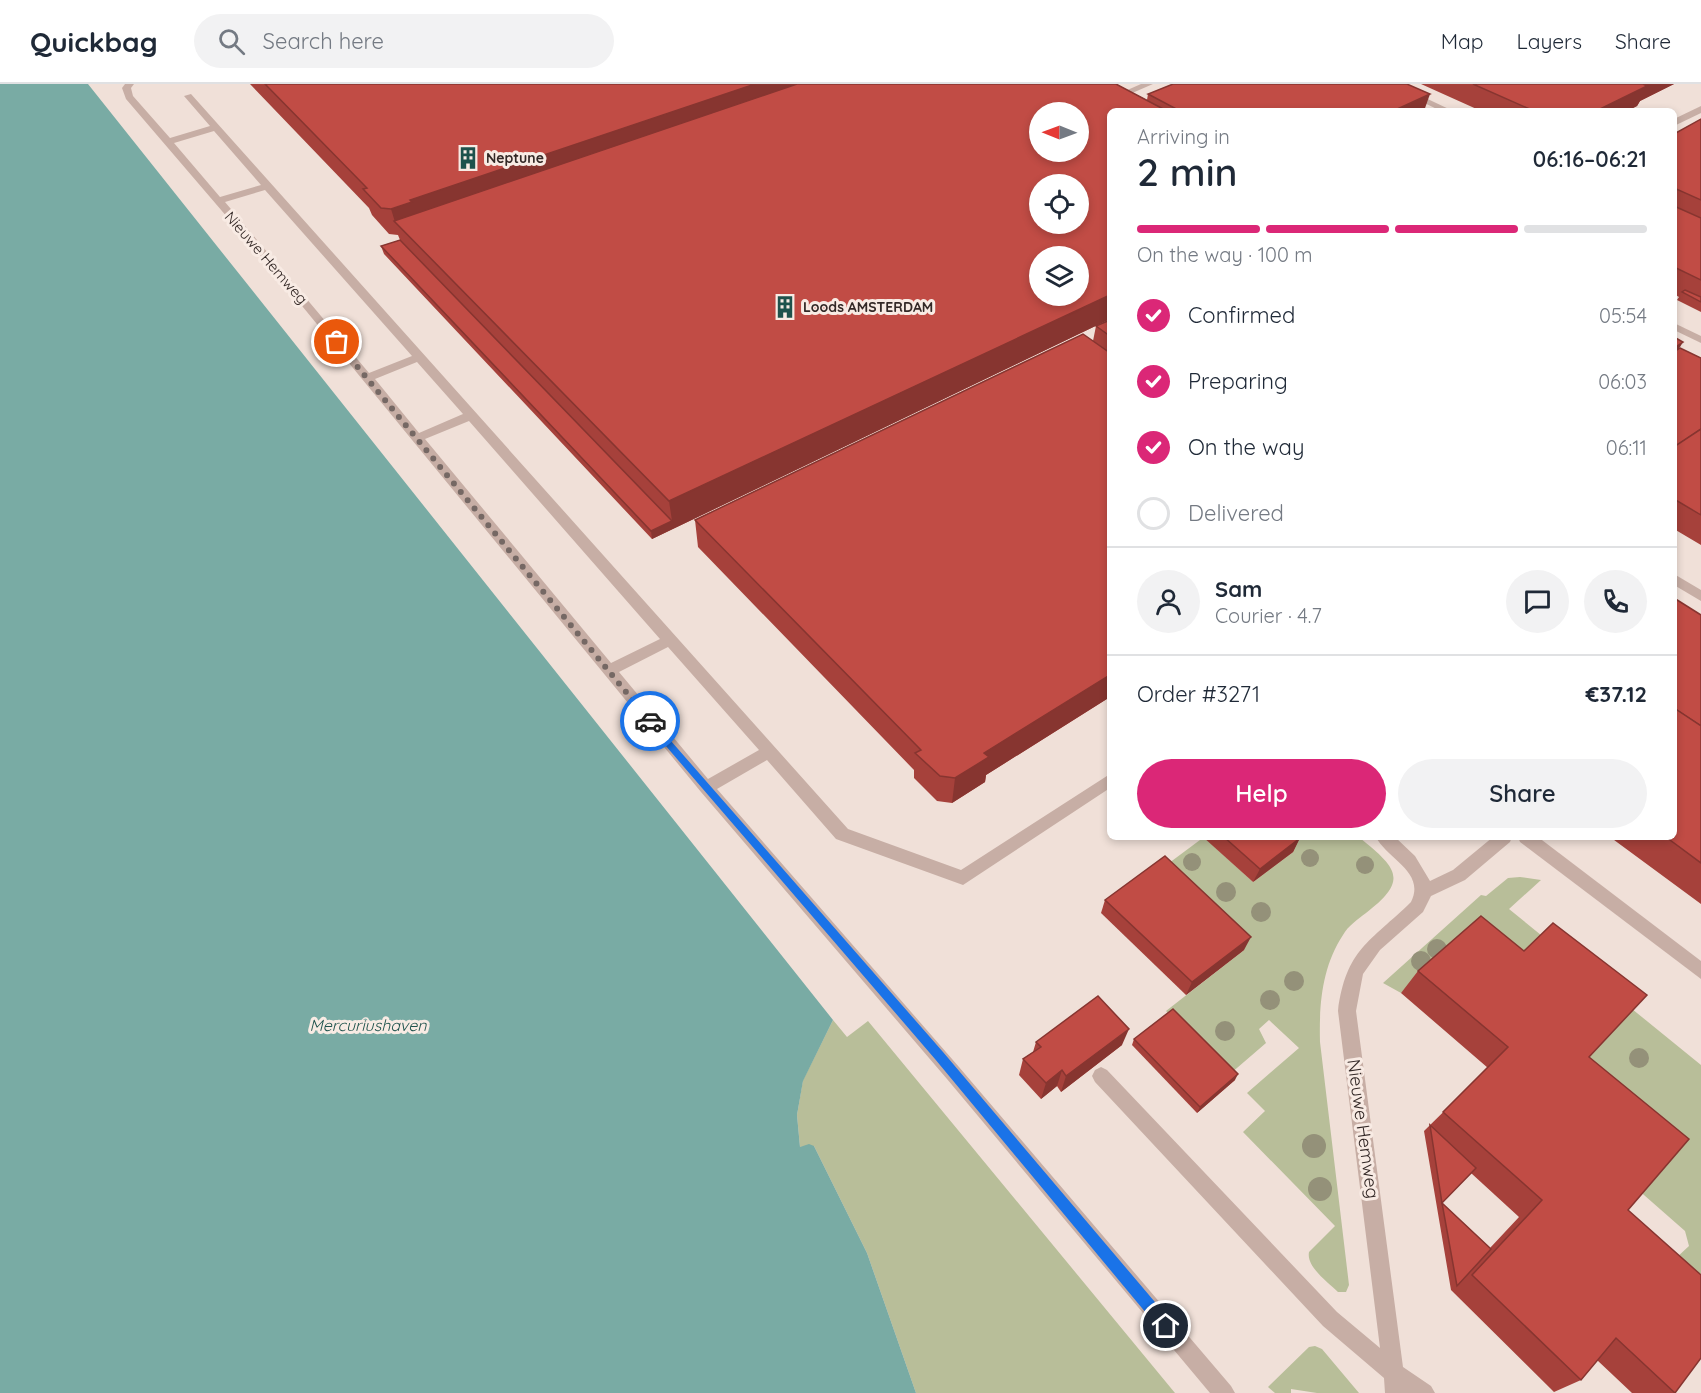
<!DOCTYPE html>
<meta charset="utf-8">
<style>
body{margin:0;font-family:Quicksand,sans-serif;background:#f2f2f3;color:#1f2937;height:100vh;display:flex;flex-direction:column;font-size:22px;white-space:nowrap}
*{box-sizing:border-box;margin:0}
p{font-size:20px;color:#747a83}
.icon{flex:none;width:33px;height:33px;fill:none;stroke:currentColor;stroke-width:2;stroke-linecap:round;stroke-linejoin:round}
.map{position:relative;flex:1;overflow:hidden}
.drawer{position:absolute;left:1107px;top:24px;width:570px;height:732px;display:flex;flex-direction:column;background:#fff;border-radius:9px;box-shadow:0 3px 9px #0003}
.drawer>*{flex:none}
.needle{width:39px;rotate:271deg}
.tools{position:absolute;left:1029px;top:18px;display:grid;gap:12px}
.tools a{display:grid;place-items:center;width:60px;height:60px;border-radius:50%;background:#fff;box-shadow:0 3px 9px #0003;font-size:30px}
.pin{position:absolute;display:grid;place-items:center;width:51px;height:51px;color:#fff;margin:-26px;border:3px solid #fff;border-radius:50%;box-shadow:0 2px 6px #0007}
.courier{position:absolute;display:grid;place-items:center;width:60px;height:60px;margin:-30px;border:4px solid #1a73e8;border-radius:50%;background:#fff;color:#222;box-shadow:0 2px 8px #0007}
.headline em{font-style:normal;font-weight:600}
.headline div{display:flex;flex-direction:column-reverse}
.headline{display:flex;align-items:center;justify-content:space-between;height:102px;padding:0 30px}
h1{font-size:39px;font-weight:600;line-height:45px}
.bar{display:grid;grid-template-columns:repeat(4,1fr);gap:9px 6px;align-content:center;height:72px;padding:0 30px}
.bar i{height:8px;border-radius:4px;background:#e0e1e3}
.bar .on{background:#db2777}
.bar p{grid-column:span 4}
.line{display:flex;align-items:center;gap:15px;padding:0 30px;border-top:2px solid #e0e1e3}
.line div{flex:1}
.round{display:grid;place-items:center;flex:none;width:63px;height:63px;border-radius:32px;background:#f2f2f3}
ol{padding:0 30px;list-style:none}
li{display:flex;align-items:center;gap:18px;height:66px}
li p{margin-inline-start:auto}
li .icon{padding:6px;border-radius:50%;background:#db2777;color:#fff;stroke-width:4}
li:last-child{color:#747a83}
li i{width:33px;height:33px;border:3px solid #e0e1e3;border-radius:50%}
.primary-button{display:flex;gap:12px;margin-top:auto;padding:12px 30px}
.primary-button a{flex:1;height:69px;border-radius:36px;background:#db2777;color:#fff;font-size:24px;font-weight:600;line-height:69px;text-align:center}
.primary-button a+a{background:#f2f2f3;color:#1f2937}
header{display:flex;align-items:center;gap:36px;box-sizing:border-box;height:84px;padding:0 30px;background:#fff;border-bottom:2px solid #e0e1e3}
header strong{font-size:28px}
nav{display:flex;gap:33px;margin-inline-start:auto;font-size:21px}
.search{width:420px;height:54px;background:#f2f2f3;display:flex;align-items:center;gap:15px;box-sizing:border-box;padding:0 21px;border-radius:33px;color:#747a83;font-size:22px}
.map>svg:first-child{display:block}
</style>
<header>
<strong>Quickbag</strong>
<div class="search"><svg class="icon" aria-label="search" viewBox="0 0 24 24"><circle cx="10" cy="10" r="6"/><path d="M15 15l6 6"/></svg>Search here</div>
<nav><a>Map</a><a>Layers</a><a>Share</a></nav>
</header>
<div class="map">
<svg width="1701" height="1309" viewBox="0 0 1701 1309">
<rect width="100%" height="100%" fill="#f0e0d8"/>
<g fill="#b8be99">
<path d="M1204,753L1253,798L1293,768L1292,759L1300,753H1359C1395,783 1411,795 1366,829C1358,835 1348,842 1343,851C1322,883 1319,920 1320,958L1349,1201L1346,1208H1338C1328,1198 1306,1183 1309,1168L1335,1142L1243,1048L1265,1027L1247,1009L1299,964L1269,936L1259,945L1266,959L1230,990L1166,927L1244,866L1161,785Z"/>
<path d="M1520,793L1541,796L1509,825L1701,981V1224L1662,1187L1689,1162L1685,1147L1636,1104L1504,889L1462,855L1401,909L1383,899L1481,811L1486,812L1508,794Z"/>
<path d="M833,936L847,953L868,937L1175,1309H916L867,1169L814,1062L800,1063L797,1031L803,996Z"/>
<path d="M1315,1262L1322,1265L1359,1309H1317L1291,1305V1309H1275L1268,1303L1309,1263Z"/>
</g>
<path fill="#79aba4" d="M0,0H88L833,936L803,997L797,1031L800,1063L809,1060L814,1062L867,1169L916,1309H0Z"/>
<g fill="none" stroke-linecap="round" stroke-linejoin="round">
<g fill="#c7aea5" fill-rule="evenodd">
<path d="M125,0H134L131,4L133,12L170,54L210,42L184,12L191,10L848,745L961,786L1110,690V704L963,801L836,755L767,676L717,705L959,983L1231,1302L1235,1309H1210L947,995L701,708L275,189L126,15L122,4ZM214,47L261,101L220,113L174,59ZM265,106L412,272L369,289L225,118ZM417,278L463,330L419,349L375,295ZM469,337L660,555L611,579L425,355ZM668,563L759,666L708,695L619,588Z"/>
<path d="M1674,239L1701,252V259L1674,246Z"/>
<path d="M1674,490L1701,506V517L1674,501Z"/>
<path d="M1376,753H1395L1415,772L1430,797L1453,786L1493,753H1512L1510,758L1465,796L1431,812L1423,828L1380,866L1363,890L1356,927L1403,1283L1431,1302L1435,1309H1385L1384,1294L1323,1242L1095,998L1092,992L1095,986L1101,983L1107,986L1337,1228L1380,1264L1338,927C1346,865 1370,858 1411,818C1426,788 1387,775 1376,753Z"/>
<path d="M1518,753H1538L1701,877V895L1520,758Z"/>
</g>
<g fill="#c7aea5" fill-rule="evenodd">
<path d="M1141,0H1153L1123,13L1116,11Z"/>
<path d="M1385,0H1396L1453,27H1441Z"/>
<path d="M1701,22V29L1674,42V35Z"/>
</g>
</g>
<g fill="#949179">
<circle cx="1310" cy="774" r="9"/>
<circle cx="1192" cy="778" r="9"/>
<circle cx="1365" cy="781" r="9"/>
<circle cx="1226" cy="808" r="10"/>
<circle cx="1261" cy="828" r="10"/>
<circle cx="1437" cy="865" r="10"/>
<circle cx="1421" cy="877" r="10"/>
<circle cx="1294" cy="897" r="10"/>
<circle cx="1270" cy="916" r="10"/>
<circle cx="1225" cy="947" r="10"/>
<circle cx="1639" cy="974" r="10"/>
<circle cx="1314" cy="1062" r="12"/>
<circle cx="1320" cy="1105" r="12"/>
</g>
<g fill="#a6413b" fill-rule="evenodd">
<path d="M250,0H1116L1147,16L1148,10L1424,27H1110V235L652,455L384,170L381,162L400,156L398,151L389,150L372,131L369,124Z"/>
<path d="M1421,0H1674L1640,17L1637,22L1627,27H1481Z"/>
<path d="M1701,35V228L1677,216L1679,213L1674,210V50Z"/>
<path d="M1110,236V613L986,691L985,698L952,719L937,717L914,694V686L698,463L695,436L1093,257L1096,242Z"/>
<path d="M1674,253L1679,264L1701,274V461L1674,445Z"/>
<path d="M1701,531V820L1610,753H1674Z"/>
<path d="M1203,753H1300L1293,768L1253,798Z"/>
<path d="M1105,816L1244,866L1186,911L1101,829Z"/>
<path d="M1418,887L1589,973L1675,1309H1632L1597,1276L1581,1296L1554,1308L1451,1206L1424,1047L1488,984L1401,909ZM1471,1089L1519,1133L1490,1164L1442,1119Z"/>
<path d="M1134,955L1235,996L1197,1029L1132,961Z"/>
<path d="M1036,958L1122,961L1061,1008L1057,1002L1041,1015L1019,991L1023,975L1033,968Z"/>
</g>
<g fill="#873530">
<path d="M755,0H830L395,138L391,125L410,116Z"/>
<path d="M1643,0H1674L1640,17L1637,22L1627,27H1596Z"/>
<path d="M1430,10L1424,27H1393Z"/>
<path d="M1110,211V235L652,455L651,447L672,437L669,417Z"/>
<path d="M1683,258L1674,273V264Z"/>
<path d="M1110,591V613L986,691L985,698L952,719L955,694L984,669Z"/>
<path d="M1300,754L1293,768L1253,798L1260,785Z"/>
<path d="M1251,853L1244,866L1186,911L1192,898Z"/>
<path d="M1129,945L1122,961L1061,1008L1066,992Z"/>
<path d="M1062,986L1057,1002L1041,1015L1046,999Z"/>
<path d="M1238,990L1235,996L1197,1029L1200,1023Z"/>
</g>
<g fill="#c14c45" stroke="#873530" stroke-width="1.5" fill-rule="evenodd">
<path d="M265,0H755L410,116L412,118L391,125L381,124L363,105L367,104Z"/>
<path d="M797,0H1116L1167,27H1110V211L669,417L394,137ZM1040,28H1078V68H1040ZM1040,100H1078V140H1040ZM1040,172H1078V212H1040Z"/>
<path d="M1173,0H1407L1430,10L1393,27H1180L1148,10Z"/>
<path d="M1473,0H1643L1647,2L1596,27L1591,26L1588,27H1534Z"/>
<path d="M1701,35V116L1674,104V50Z"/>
<path d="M1674,122L1701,134V196L1674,183Z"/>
<path d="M400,156L672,437L651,447L381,162Z"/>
<path d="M1685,206L1701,213V218L1682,208Z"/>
<path d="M1110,236V252L1096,242Z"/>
<path d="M1083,250L1110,269V591L984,669L989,673L955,694L940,692L915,669L921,666L695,436Z"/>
<path d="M1674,253L1683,258L1674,264Z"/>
<path d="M1680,264L1701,274V345L1674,363V268Z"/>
<path d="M1701,345V431L1674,415V363Z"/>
<path d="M1674,514L1701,531V642L1674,624Z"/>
<path d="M1674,624L1701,642V779L1666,753H1674Z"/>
<path d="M1224,753H1299L1300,754L1260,785Z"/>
<path d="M1165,772L1251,853L1192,898L1105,816Z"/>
<path d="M1481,832L1524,867L1553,839L1647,911L1589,973L1689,1055L1628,1126L1701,1191V1274L1675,1309L1616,1254L1581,1296L1472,1191L1542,1116L1443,1028L1508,963L1418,887Z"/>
<path d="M1098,912L1129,945L1066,992L1062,986L1046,999L1023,975L1041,963L1036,958Z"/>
<path d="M1173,925L1238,990L1200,1023L1134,955Z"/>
<path d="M1430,1041L1476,1084L1442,1119Z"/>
<path d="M1442,1119L1491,1165L1457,1202Z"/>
</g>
<path fill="#1a73e8" d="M650,633L943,968L1171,1237V1247H1161L935,975L647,640L646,637Z"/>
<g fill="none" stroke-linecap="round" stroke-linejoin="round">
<path stroke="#756864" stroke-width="6" stroke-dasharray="0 10.8" d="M337,258L650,637"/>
</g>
<defs>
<g id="building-bare" transform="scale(1.8)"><path d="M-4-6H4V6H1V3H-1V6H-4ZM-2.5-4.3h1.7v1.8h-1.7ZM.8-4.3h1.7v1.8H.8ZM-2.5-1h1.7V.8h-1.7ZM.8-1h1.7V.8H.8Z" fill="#1e524c" stroke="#f8ebe4" stroke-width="2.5" paint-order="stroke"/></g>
</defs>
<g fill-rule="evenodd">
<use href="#building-bare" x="468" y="74"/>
<use href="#building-bare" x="785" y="223"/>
</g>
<g text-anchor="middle" stroke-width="6" stroke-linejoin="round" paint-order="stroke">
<g font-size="14" font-weight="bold" fill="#332826" stroke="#f8ebe4" text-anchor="start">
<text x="486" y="79">Neptune</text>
<text x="803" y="228">Loods AMSTERDAM</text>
</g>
<g font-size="15" fill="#332826" stroke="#f8ebe4">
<text transform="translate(266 174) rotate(49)" y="5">Nieuwe Hemweg</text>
</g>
<g font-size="16" font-style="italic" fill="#1e524c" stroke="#f8ebe4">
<text x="368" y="947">Mercuriushaven</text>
</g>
<g font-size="18" fill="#332826" stroke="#f8ebe4">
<text transform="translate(1363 1045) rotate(82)" y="6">Nieuwe Hemweg</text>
</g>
</g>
</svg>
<div class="tools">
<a><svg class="needle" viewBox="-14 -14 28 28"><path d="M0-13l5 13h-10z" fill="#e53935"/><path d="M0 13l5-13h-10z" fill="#747a83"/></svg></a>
<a><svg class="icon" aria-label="locate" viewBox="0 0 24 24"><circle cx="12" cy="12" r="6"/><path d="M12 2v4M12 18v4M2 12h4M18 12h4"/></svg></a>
<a><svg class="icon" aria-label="layers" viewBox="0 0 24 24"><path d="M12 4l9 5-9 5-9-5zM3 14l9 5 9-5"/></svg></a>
</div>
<div class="pin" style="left:337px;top:258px;background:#ea580c"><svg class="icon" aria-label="bag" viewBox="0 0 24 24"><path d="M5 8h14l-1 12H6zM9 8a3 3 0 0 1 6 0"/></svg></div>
<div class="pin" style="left:1166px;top:1242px;background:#1f2937"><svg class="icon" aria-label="home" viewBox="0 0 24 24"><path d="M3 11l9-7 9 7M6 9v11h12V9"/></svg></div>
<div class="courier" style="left:650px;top:637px"><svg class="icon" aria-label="car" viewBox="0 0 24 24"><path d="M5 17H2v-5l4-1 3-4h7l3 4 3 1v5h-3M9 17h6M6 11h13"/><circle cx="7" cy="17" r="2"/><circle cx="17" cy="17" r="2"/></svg></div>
<section class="drawer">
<div class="headline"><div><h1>2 min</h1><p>Arriving in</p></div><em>06:16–06:21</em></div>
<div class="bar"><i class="on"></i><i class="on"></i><i class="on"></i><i></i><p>On the way · 100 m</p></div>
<ol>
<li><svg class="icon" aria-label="check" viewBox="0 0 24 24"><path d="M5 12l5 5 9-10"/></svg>Confirmed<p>05:54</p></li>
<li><svg class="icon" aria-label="check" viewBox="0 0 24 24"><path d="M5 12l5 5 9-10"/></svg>Preparing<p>06:03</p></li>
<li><svg class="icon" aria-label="check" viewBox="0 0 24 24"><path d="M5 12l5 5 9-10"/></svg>On the way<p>06:11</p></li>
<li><i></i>Delivered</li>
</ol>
<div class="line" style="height:108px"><a class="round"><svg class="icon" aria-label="person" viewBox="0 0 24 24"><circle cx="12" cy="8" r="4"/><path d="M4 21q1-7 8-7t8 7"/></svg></a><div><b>Sam</b><p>Courier · 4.7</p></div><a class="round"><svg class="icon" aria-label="chat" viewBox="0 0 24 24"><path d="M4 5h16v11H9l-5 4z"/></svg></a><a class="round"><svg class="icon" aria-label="phone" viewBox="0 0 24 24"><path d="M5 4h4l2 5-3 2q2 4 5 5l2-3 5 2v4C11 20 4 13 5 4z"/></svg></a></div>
<div class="line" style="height:78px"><div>Order #3271</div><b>€37.12</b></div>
<div class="primary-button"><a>Help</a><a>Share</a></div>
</section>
</div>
